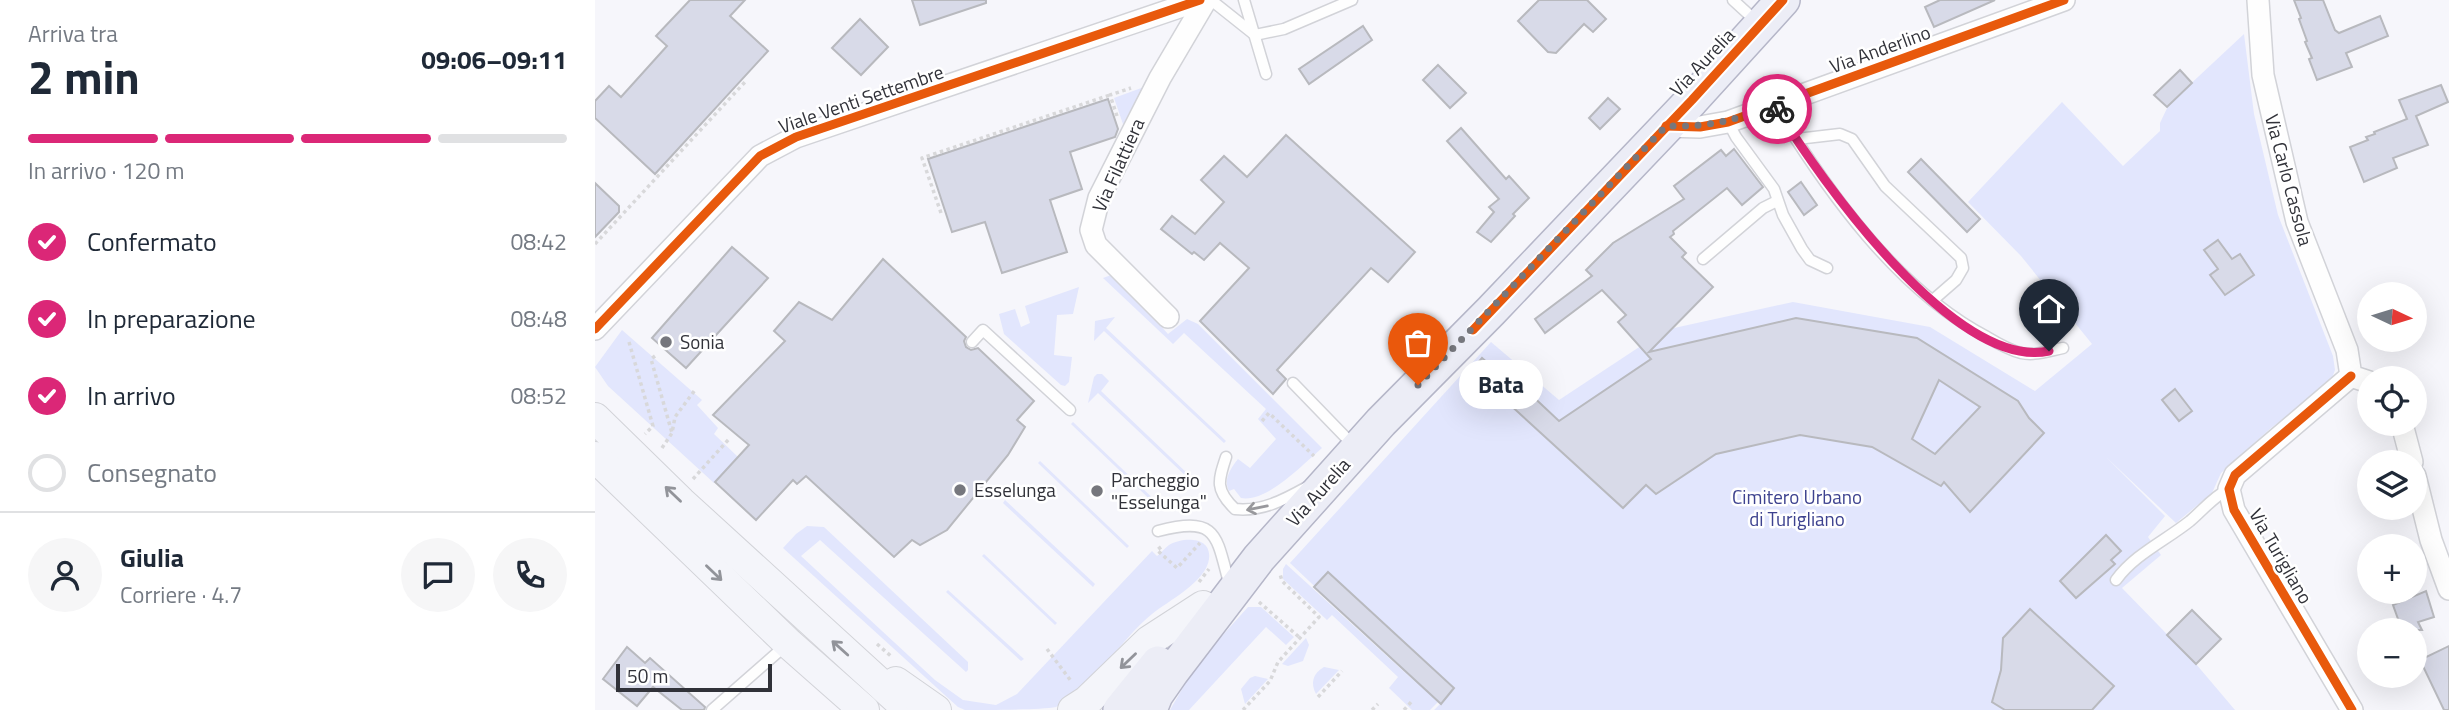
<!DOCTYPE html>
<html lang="it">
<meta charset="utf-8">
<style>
body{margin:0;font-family:"Titillium Web",sans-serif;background:#f6f6f7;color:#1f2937;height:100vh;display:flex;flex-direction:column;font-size:26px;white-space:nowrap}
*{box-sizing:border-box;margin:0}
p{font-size:23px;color:#747a83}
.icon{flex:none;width:38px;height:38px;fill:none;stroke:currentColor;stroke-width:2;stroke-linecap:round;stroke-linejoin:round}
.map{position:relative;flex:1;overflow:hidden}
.side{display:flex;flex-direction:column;background:#fff;width:595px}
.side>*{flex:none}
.needle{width:46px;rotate:94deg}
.fabs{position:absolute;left:1762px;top:282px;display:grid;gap:14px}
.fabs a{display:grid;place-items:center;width:70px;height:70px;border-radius:50%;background:#fff;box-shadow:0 7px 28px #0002;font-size:35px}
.scale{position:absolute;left:21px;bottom:18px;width:156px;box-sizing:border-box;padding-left:7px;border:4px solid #313239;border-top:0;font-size:19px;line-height:24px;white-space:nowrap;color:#313239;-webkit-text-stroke:5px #fff;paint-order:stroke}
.pin{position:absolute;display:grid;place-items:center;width:60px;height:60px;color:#fff;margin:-72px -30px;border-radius:50% 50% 50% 0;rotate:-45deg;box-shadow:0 0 7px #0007}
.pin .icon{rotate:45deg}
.courier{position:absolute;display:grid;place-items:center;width:70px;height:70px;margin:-35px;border:5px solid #db2777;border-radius:50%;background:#fff;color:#222;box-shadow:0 2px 9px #0007}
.bubble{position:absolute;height:49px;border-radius:24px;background:#fff;box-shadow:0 7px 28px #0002;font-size:23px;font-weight:700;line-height:49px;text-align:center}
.headline em{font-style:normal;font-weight:700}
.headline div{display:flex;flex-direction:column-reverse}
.headline{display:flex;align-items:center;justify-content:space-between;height:119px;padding:0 28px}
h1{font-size:46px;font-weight:700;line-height:52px}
.bar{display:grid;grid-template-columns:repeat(4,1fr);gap:10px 7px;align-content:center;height:84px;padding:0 28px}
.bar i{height:9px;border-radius:5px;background:#e0e1e3}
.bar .selected{background:#db2777}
.bar p{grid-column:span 4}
.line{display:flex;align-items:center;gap:18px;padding:0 28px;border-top:2px solid #e0e1e3}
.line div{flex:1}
.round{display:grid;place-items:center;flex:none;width:74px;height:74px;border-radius:37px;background:#f6f6f7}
ol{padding:0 28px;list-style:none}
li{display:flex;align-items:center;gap:21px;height:77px}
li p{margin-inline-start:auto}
li .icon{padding:7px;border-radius:50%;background:#db2777;color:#fff;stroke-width:4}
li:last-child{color:#747a83}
li i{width:38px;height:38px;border:4px solid #e0e1e3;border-radius:50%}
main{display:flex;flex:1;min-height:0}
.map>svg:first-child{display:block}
</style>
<main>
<section class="side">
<div class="headline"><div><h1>2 min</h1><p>Arriva tra</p></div><em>09:06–09:11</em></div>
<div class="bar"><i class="selected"></i><i class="selected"></i><i class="selected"></i><i></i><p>In arrivo · 120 m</p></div>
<ol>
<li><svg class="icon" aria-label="check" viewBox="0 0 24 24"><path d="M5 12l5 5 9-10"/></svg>Confermato<p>08:42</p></li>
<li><svg class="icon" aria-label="check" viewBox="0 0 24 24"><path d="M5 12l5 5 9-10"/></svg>In preparazione<p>08:48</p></li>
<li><svg class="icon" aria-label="check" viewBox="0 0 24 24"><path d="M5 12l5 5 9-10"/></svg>In arrivo<p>08:52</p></li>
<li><i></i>Consegnato</li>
</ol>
<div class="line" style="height:126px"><a class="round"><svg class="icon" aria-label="person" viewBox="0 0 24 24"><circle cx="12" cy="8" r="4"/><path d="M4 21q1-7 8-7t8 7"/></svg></a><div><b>Giulia</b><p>Corriere · 4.7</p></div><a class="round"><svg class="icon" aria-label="chat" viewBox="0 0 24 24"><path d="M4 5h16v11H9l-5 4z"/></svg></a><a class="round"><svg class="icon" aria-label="phone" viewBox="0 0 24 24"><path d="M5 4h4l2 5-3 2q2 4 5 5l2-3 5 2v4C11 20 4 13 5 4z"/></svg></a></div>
</section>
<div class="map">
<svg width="1854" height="710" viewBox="0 0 1854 710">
<rect width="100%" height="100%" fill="#f6f6fb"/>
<g fill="#e2e6fd">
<path d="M1649,34L1659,114L1683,215L1738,356L1740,370L1735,383L1676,428L1626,473L1617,493L1581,523L1511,457L1570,516L1553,537L1566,555L1527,588L1601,664L1640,710H839L845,704L843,702L835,710H817L794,688L803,677L737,615L732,620L688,579V569L691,564L828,689L695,563L896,342L964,400L1070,330L1198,302L1335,327L1440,391L1497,344L1426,256L1373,202L1467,102L1528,166L1565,131V123L1574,104Z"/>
<path d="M549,87L529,127L519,98Z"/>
<path d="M519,274L573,334L592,319L603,324L727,448C708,464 672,503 646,498L639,489L634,491C628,479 636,468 643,459L655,468L681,439L663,419L671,409L589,333L578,344L508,278Z"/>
<path d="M484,287L478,314L462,315L459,355L477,357L474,382L470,386L466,385L409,334L404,314L420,309L426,327L435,323L430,306Z"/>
<path d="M520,317L511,328L631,441L629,443L509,331L499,341L500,321Z"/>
<path d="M27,330L107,400L102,405L123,428L119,434L143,457L119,483L13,386L0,367Z"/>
<path d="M502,374H507L514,381L506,391L595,476L593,478L503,393L493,403L499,377Z"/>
<path d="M478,422L567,507L565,509L476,424Z"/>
<path d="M445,461L534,546L532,548L443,463Z"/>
<path d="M410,500L500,584L498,587L408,503Z"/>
<path d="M212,526L229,527L373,662V670L371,672L225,540L206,556L340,680L368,700L401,705L422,694L557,551L562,556C566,553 570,548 574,545C588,537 617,536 614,559C611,582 573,601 557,614C526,639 494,692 461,707C445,710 390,710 370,710L363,707L188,548L201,534Z"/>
<path d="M389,554L462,623L460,625L387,556Z"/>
<path d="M353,590L429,659L426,661L351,592Z"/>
<path d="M653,607H666L699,637L691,645L671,627L594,710H575L601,665Z"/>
<path d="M711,638L714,645L708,661L693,666L687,664Z"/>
<path d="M729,667L744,670L721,694C715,683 718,673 729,667Z"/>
<path d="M660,676L673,679L650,704L646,689L655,678Z"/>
</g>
<g fill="#d8dae8" stroke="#b8b9be" stroke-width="2" fill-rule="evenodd">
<path d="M95,0H150L135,16L173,51L60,174L0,118V101L14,86L26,97L72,46L61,36Z"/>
<path d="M317,0H391V3L325,25Z"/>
<path d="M944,0H992L1011,19L998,32L989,24L961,53L953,52L923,21Z"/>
<path d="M1345,0H1400L1339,27L1330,7Z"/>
<path d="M1699,0H1728L1740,30L1744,33L1785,16L1793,36L1751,53L1757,67L1722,80L1714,59L1717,58L1710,42L1712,41L1704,19L1706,18Z"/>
<path d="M265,19L293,47L266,75L237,48Z"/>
<path d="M768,26L777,40L714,84L704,69Z"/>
<path d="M843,65L871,93L855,108L828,80Z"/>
<path d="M1585,70L1597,83L1572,107L1559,95Z"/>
<path d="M1846,85L1853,102L1821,116L1833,145L1798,158L1802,168L1769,182L1755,147L1773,140L1771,137L1780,134L1779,132L1812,119L1804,100Z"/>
<path d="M1013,98L1025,109L1005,129L994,118Z"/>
<path d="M513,99L523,129L520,137L475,152L487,189L455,200L472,252L407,273L390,222L357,232L333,159Z"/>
<path d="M866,128L911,179L914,176L934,198L918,214L920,216L896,242L882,232L899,212L894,207L904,199L852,141Z"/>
<path d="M691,135L820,252L793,282L776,268L682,370L691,379L678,394L605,321L654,268L625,243L609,260L599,252L597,254L566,229L577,216L600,234L629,202L606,180L629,156L652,177Z"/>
<path d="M1139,149L1168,187L1147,205L1132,188L1078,231L1079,234L1075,237L1091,253L1087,257L1118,287L1054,352L1201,318L1322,338L1423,401L1434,418L1449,433L1375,512L1349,482L1346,486L1277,447L1205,435L1121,454L1061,494L1051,485L1028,508L877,370L887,358L912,380L916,376L964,421L1056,359L1023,322L1031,315L1007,290L950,333L940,319L997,276L991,270L1018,243L1089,199L1079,186L1126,150L1131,156ZM1344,380L1385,407L1340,454L1317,439Z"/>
<path d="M1326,159L1385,219L1372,232L1313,172Z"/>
<path d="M1206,182L1222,205L1209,215L1193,192Z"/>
<path d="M0,183L24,206V212L0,237Z"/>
<path d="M1623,240L1637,259L1645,254L1659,275L1630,295L1615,275L1623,269L1609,250Z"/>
<path d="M137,247L173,278L91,368L57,338Z"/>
<path d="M288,259L371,337L369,341L371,347L376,350L383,348L439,401L422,420L430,427L413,455L352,530L325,545L317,540L299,557L211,476L202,484L198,480L161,520L120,482L154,445L118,415L190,341L179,331L204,302L237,320Z"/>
<path d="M1580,389L1597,411L1584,421L1567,400Z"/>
<path d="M1511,535L1526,551L1516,560L1520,564L1481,598L1465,581Z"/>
<path d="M733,572L859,688L846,704L719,587Z"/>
<path d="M1831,591L1839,617L1823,622L1827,630H1807L1798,605Z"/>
<path d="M1435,609L1519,686L1497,710H1410L1397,702L1406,670L1408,638Z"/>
<path d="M1597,610L1626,639L1601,664L1572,635Z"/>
<path d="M1854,646V710H1849L1825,660Z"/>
<path d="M32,647L50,663L55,658L110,707L109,710H87L58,687L42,706L8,679Z"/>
</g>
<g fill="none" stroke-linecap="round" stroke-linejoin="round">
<g stroke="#d2d3d8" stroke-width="13">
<g id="service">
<path d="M616,0L660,35L689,29L757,0"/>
<path d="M649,0L671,74"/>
<path d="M1138,0L1162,22"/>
<path d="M1180,106C1232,191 1302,290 1392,337C1402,343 1414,350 1426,353C1440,356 1454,351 1468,348"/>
<path d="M1133,122L1141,137L1179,189L1188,215L1207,249L1215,260L1232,268"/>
<path d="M1202,139L1245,134L1257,139L1290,186L1366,258L1368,268L1361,280L1338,300"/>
<path d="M1108,259L1168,208L1182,201"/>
<path d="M377,342L388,330L475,410"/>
<path d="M698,383L760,447"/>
<path d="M631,457C623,481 620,490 640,509C666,512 689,500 712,487"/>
<path d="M563,531C622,516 621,534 634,583"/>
<path d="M1521,580C1540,554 1570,541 1595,521C1608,510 1619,496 1634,489"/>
<path d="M117,710L191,645"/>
</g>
</g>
<g stroke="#d2d3d8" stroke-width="24">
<g id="minor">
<path d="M1663,0L1668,75L1702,222L1752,350L1756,376L1774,382"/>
<path d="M1071,126L1105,127L1133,122L1469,0"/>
<path d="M573,317L501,245L496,230L504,198L565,78L611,0"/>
<path d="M0,329L165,156L201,137L605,0"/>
<path d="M1756,376L1640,475L1634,489L1639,510L1757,710"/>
<path d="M1807,424L1817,462"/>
<path d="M1820,476L1836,540L1854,589"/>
</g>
</g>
<g stroke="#d2d3d8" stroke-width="32">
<g id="secondary">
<path d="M0,418L86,502L314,710"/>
<path d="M0,457L193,643L269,710"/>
<path d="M301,682L341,710"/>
<path d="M478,710L492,701L554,641L608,606"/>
</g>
</g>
<g stroke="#b5b6c8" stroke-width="36">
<g id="primary">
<path d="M525,710L563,663"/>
<path d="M555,710L561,695L577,672L664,558L786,422L896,311L1097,100L1188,0"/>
</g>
</g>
<g stroke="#d8d8da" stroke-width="3.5" stroke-dasharray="3.5 3.5" stroke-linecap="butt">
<path d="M522,116L515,95L536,88"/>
<path d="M346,213L327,158L515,95"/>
<path d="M0,244L150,82"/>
<path d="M34,342L58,426L50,434"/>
<path d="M60,356L56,359L77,433"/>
<path d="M667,421L674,413L719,456"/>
<path d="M67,448L77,433L80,417L100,390"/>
<path d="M98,479L134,439"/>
<path d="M566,547L562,550L582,568L605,543"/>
<path d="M604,582L614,569"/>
<path d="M664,602L704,637"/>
<path d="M282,644L297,657"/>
<path d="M452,649L476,681"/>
<path d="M723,697L747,671"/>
<path d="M648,710L675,681L683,662L724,617L687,581L685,574"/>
<path d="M777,710L783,704"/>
<path d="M809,710L818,700"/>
</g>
<use href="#service" stroke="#fefefe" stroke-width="10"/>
<use href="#minor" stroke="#fefefe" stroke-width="21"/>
<use href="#secondary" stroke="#f4f5fa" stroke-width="30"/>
<use href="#primary" stroke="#ecedf6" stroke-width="33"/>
<g stroke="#fff" stroke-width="13">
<g id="cycleway">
<path d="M1071,126L1105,127L1133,122L1469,0"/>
<path d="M0,329L165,156L201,137L605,0"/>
<path d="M878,330L1097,100L1188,0"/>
<path d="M1756,376L1640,475L1634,489L1639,510L1757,710"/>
</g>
</g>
<use href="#cycleway" stroke="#e8590c" stroke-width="9"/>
</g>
<defs><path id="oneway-shaft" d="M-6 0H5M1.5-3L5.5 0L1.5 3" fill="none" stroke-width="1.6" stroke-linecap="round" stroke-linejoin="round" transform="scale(1.75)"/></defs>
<g stroke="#92949a">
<use href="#oneway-shaft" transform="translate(78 494) rotate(-136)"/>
<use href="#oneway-shaft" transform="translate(119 573) rotate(44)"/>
<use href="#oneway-shaft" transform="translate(245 648) rotate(-138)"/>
<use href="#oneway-shaft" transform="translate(533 661) rotate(136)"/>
</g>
<use stroke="#98989c" href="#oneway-shaft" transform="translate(662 508) rotate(169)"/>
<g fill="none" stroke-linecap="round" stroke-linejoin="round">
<path stroke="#76777d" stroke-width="7" stroke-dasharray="0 12.6" d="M823,385L1071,126C1117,127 1138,120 1180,106L1182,109"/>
<path stroke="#db2777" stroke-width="9" d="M1182,109C1226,180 1360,371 1454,351"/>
</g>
<g fill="#76777d" stroke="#fff" stroke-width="2.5">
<circle cx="71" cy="342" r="7"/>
<circle cx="365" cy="490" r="7"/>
<circle cx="502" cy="491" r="7"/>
</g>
<g text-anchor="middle" stroke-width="5" stroke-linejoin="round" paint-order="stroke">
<g font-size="19" fill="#313239" stroke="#fff">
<text transform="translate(1285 49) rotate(-20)" y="7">Via Anderlino</text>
<text transform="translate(1107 62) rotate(-47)" y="7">Via Aurelia</text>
<text transform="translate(266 99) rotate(-19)" y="7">Viale Venti Settembre</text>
<text transform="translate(523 165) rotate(-66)" y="7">Via Filattiera</text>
<text transform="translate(1694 180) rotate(75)" y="7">Via Carlo Cassola</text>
<text transform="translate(723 492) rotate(-48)" y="7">Via Aurelia</text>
<text transform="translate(1686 556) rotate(60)" y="7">Via Turigliano</text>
</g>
<g font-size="19" fill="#313239" stroke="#fff" text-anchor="start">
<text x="85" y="349">Sonia</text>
<text x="516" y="487">Parcheggio<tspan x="516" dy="22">"Esselunga"</tspan></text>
<text x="379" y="497">Esselunga</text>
</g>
<g font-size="19" fill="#3d428f" stroke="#fff">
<text x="1202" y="504">Cimitero Urbano<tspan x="1202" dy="22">di Turigliano</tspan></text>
</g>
</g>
</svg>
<div class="fabs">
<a><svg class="needle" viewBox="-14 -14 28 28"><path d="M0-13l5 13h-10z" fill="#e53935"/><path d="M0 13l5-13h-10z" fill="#747a83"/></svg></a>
<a><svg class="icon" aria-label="locate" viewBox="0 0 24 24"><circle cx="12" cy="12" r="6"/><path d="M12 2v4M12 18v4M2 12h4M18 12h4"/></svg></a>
<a><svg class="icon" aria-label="layers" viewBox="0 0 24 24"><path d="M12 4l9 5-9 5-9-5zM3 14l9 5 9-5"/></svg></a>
<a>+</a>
<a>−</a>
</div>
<div class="scale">50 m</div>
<div class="pin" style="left:823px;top:385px;background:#ea580c"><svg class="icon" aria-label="bag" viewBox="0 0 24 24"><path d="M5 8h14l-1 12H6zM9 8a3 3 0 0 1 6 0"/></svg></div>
<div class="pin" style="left:1454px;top:351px;background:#1f2937"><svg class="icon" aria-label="home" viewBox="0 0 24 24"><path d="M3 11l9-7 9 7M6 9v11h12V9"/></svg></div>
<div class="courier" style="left:1182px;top:109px"><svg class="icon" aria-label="bike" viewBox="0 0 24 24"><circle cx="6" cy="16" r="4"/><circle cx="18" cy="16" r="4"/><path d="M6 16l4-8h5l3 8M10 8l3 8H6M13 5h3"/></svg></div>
<div class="bubble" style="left:864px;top:360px;width:84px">Bata</div>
</div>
</main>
